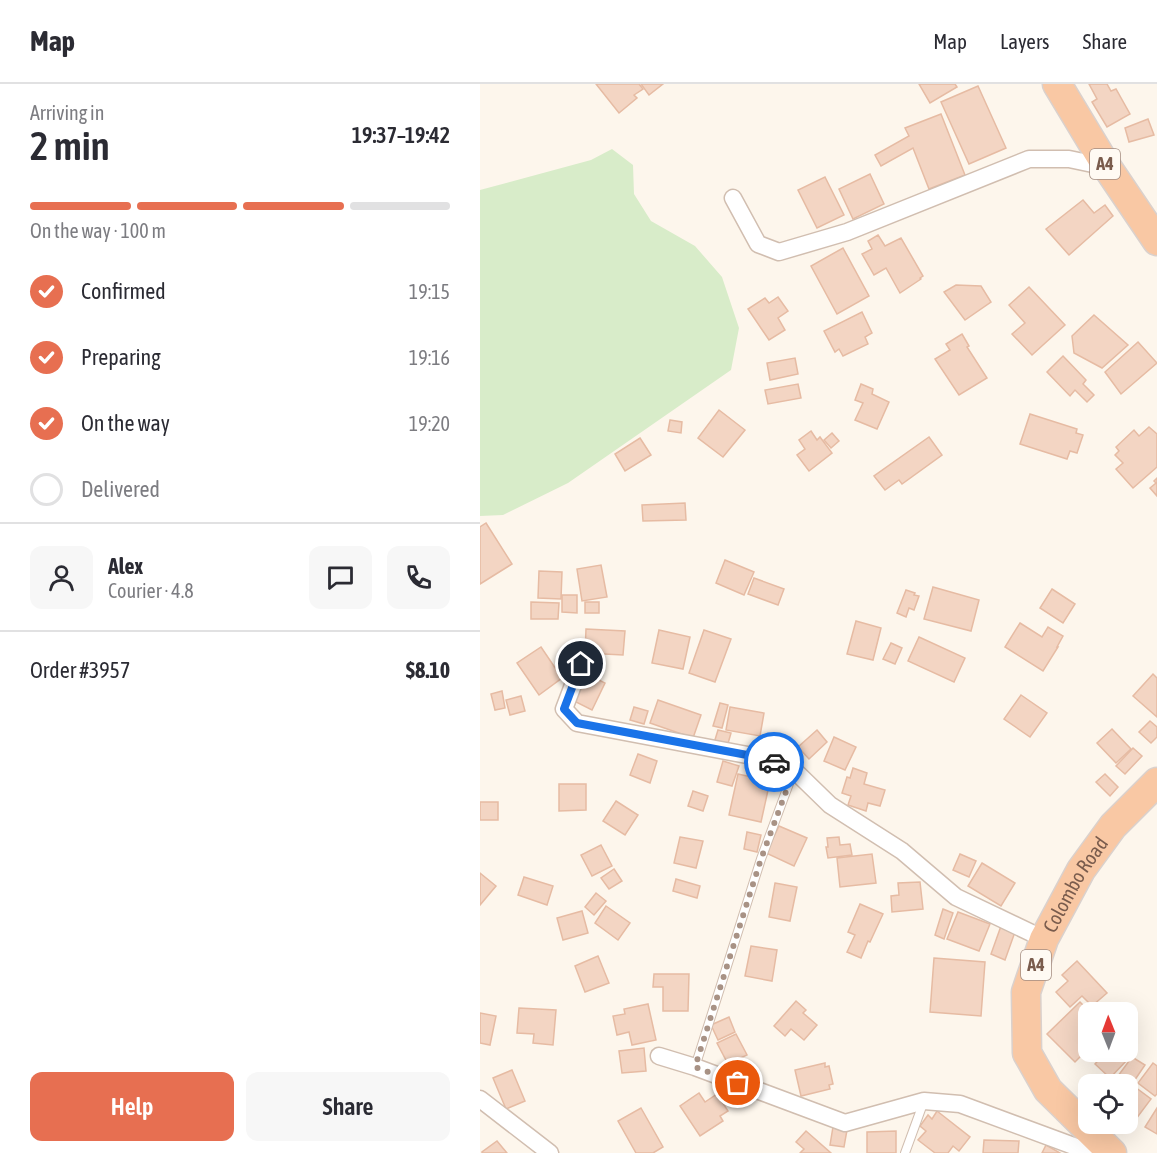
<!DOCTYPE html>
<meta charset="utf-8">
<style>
body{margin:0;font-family:"Asap Condensed",sans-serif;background:#f7f7f7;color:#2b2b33;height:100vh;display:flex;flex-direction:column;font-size:22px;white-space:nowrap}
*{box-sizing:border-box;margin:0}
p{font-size:20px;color:#7c7c81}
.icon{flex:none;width:33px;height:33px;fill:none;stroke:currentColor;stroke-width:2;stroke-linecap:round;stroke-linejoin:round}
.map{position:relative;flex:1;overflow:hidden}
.side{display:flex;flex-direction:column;background:#fff;width:480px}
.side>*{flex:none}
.needle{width:39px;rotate:359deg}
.tools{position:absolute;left:598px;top:918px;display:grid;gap:12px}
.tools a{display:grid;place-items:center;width:60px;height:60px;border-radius:12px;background:#fff;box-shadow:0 6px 24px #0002;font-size:30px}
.pin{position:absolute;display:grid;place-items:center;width:51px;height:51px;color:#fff;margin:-26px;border:3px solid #fff;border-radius:50%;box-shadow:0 2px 6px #0007}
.courier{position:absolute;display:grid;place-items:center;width:60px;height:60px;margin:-30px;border:4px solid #1a73e8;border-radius:50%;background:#fff;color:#222;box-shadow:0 2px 8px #0007}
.head em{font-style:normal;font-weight:600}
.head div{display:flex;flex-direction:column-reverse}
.head{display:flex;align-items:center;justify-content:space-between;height:102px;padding:0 30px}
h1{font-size:39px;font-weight:600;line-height:45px}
.bar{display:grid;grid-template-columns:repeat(4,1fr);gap:9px 6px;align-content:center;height:72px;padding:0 30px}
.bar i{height:8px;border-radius:4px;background:#e1e1e2}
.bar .current{background:#e76f51}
.bar p{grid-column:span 4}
.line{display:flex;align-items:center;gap:15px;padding:0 30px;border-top:2px solid #e1e1e2}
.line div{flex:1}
.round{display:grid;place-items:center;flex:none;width:63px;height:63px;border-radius:12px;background:#f7f7f7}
ol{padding:0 30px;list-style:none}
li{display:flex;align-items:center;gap:18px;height:66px}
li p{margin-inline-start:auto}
li .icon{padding:6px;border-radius:50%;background:#e76f51;color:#fff;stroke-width:4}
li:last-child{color:#7c7c81}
li i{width:33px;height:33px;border:3px solid #e1e1e2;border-radius:50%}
.cta{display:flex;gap:12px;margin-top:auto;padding:12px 30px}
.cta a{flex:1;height:69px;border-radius:12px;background:#e76f51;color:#fff;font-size:24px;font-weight:600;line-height:69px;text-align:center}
.cta a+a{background:#f7f7f7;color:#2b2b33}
header{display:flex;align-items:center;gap:36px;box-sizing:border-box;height:84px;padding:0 30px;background:#fff;border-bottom:2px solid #e1e1e2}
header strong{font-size:28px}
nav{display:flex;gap:33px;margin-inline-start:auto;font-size:21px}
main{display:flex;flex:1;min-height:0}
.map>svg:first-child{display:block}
</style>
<header>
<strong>Map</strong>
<nav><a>Map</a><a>Layers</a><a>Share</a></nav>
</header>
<main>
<section class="side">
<div class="head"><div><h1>2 min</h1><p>Arriving in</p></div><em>19:37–19:42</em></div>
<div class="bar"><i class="current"></i><i class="current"></i><i class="current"></i><i></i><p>On the way · 100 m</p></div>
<ol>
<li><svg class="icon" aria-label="check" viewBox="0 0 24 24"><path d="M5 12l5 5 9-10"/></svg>Confirmed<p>19:15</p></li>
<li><svg class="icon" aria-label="check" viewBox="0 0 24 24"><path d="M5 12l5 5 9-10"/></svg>Preparing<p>19:16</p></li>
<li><svg class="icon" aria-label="check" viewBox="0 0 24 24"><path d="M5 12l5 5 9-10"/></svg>On the way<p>19:20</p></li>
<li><i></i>Delivered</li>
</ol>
<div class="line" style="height:108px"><a class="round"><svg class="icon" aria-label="person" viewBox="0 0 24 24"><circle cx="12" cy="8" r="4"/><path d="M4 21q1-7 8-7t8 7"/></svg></a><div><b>Alex</b><p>Courier · 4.8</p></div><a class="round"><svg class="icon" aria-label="chat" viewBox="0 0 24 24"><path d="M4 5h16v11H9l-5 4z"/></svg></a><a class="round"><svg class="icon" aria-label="phone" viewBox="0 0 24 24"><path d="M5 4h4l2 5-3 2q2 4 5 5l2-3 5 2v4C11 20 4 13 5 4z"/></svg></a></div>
<div class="line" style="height:78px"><div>Order #3957</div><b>$8.10</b></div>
<div class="cta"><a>Help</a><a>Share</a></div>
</section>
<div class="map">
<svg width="677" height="1069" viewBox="0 0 677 1069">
<rect width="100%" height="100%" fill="#fdf6ec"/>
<path fill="#d8ecc9" d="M132,65L153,81L154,110L171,137L215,162L242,193L259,244L251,286L88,399L23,431L0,432V106L111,76Z"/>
<g fill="#f3d5c3" stroke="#e6bba3" stroke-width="1.5">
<path d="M116,0H159L163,5L154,11L157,14L139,29Z"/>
<path d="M161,0H183L169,11Z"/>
<path d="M439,0H475L477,3L450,19Z"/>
<path d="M609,0H627L631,7L636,5L650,30L627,43L612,18L617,15Z"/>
<path d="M498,2L526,64L489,80L461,18Z"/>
<path d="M461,30L485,91L449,105L433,64L401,82L395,71L429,52L425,44Z"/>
<path d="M668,35L674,51L649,58L645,44Z"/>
<path d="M390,90L404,120L373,135L359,105Z"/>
<path d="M345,93L364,131L337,144L318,106Z"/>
<path d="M603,116L614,129L625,121L633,132L589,171L566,145Z"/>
<path d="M398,151L405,162L421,154L443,192L440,194L441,195L420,209L406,184L394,191L382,170L392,165L388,157Z"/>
<path d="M363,164L389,212L357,230L331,182Z"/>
<path d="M476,201L501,202L511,218L485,236L464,208Z"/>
<path d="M549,203L585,241L552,271L532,250L545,239L529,221Z"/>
<path d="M298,213L308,227L298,234L305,246L289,256L268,225L285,214L289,219Z"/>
<path d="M382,228L392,249L385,253L388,260L363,272L359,265L355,268L344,247Z"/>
<path d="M614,231L648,261L622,284L594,269L592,252Z"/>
<path d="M482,250L489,262L487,263L507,294L479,311L455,275L470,266L466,260Z"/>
<path d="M658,258L677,279L641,310L625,288Z"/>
<path d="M583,272L606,296L603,300L614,311L607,318L595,306L590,312L567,288Z"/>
<path d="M315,274L318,290L290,296L287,279Z"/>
<path d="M318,300L321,314L288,320L285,306Z"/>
<path d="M381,300L393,305L392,310L409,318L397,345L375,336L383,319L375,316Z"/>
<path d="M239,326L265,346L243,373L218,354Z"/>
<path d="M550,330L597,345L596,349L603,351L597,369L590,367L587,375L540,360Z"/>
<path d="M190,336L202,338L201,349L188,347Z"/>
<path d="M669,343L677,350V383L653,404L636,385L643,379L635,371L639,367L636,363L654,346L659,352Z"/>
<path d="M331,347L337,356L340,353L352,369L329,387L317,371L325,365L319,356Z"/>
<path d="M352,349L359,357L351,364L344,356Z"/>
<path d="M449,353L462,371L422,400L419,396L405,406L394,392Z"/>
<path d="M160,354L171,371L145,387L135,370Z"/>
<path d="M677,394V412L670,404L676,399L674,397Z"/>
<path d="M205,419L206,436L163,437L162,421Z"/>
<path d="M6,439L32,480L0,500V443Z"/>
<path d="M245,476L274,488L264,511L236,499Z"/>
<path d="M121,481L127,513L102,517L97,485Z"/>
<path d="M59,487L82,488L81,515L58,514Z"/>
<path d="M274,494L304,505L298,521L268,510Z"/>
<path d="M453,503L499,516L491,547L444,535Z"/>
<path d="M572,505L595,520L583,539L560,524Z"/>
<path d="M426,506L435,509L434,511L439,512L434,526L429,524L426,533L417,529Z"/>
<path d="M82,511H97V529L82,528Z"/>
<path d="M51,518L79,519L78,535H51Z"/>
<rect x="105" y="518" width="14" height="11"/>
<path d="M376,537L401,544L393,576L367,570Z"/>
<path d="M540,539L562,553L568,543L583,552L577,563H578L563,587L525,563Z"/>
<path d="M106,545L145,547L143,571L105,569Z"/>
<path d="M179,546L210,553L203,585L172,579Z"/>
<path d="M224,546L251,555L235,598L209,589Z"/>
<path d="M439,553L485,574L474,598L428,577Z"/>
<path d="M411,559L422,564L415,580L403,575Z"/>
<path d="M61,563L82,594L59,611L37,579Z"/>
<path d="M105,589L125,599L112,626L92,616Z"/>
<path d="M673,590L677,594V633L653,612Z"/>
<path d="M22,607L25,624L15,626L11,610Z"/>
<path d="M541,611L567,629L550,653L524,635Z"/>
<path d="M41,612L45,627L30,631L26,616Z"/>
<path d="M178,616L221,631L213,654L170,639Z"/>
<path d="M240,619L248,621L242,644L233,642Z"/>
<path d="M154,623L168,627L164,640L150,636Z"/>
<path d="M250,623L284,629L280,652L246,646Z"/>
<path d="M670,637L677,643V653L671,659L659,648Z"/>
<path d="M632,645L651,665L636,679L617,659Z"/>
<path d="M238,646L251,649L247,663L234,659Z"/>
<path d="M337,646L347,658L329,675L318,663Z"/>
<path d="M354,653L376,663L365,686L344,677Z"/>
<path d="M653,664L662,672L645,690L636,682Z"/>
<path d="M158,670L177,677L170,699L150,691Z"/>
<path d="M243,677L259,682L252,702L237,698Z"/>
<path d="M275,681L291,685L289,693L273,690Z"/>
<path d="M373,684L387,689L384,700L405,706L400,722L388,719L386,727L368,721L371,712L362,709L367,693L370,694Z"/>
<path d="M258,690L290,697L281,738L249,731Z"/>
<path d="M625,690L638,703L630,712L616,698Z"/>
<path d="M79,700H106V726L79,727Z"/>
<path d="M213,707L228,712L223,727L208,722Z"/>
<path d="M136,717L158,731L145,751L123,737Z"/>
<rect x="0" y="718" width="18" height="18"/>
<path d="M299,742L327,754L314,782L286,769Z"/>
<path d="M267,748L281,751L277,768L264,765Z"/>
<path d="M200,753L223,757L216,784L194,779Z"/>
<path d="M359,753L360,761L370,760L372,771L348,774L346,763H348L347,754Z"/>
<path d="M121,761L132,782L112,792L101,771Z"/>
<path d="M392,770L396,799L360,803L357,774Z"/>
<path d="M480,770L496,777L489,793L473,786Z"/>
<path d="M502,779L535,799L521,822L488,802Z"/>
<path d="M134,785L142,797L129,805L121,794Z"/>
<path d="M0,789L16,802L0,821Z"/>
<path d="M44,793L73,802L67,821L38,811Z"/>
<path d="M196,795L220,802L217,814L193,807Z"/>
<path d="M440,798L443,825L412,828L411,812L419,811L418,799Z"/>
<path d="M295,799L317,803L310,837L289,833Z"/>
<path d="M116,809L126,817L114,831L105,823Z"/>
<path d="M380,820L403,830L390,858L388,857L381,874L367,868L375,851L368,848Z"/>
<path d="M126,822L150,839L138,856L115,839Z"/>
<path d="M463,825L473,829L464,855L455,851Z"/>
<path d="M102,827L108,849L83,856L77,834Z"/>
<path d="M478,828L510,840L499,867L467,855Z"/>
<path d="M521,842L535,848L525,876L511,870Z"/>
<path d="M271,862L297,866L292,897L265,892Z"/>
<path d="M118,872L129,899L105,908L95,882Z"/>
<path d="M454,874L505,878L501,932L450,928Z"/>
<path d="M597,877L627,909L612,922L602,912L590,923L576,908L588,897L582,891Z"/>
<path d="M174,890H209L208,927H183V903H173Z"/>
<path d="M316,917L326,926L323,929L337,941L324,956L311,945L305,952L294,942Z"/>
<path d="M600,918L610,928L609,964L595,978L567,950Z"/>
<path d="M168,920L176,956L152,961L149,948L137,951L133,932L145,930L144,925Z"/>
<path d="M39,924L76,926L73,961L53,959L54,950L37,949Z"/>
<path d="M0,929L16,932L10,961L0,959Z"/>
<path d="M249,933L255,948L238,956L231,941Z"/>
<path d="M256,950L267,971L248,980L237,959Z"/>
<path d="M164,964L166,987L142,989L139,967Z"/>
<path d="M626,968H640L648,975L630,994L615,980Z"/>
<path d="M652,973L665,981L648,1006V1000H632Z"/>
<path d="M345,979V983L349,982L353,1000L349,1001L350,1005L321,1012L315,986Z"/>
<path d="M673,979L677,982V1010L675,1012L658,999Z"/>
<path d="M32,986L45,1017L26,1025L13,994Z"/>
<path d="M655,1003L671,1015L656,1035L648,1029V1012Z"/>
<path d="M219,1009L225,1018L237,1010L248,1027L240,1032L243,1037L220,1052L200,1022Z"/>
<path d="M161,1024L183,1063L173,1069H156L138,1037Z"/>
<path d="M677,1024V1050L665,1043Z"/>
<path d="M457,1027L490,1053L479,1067L473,1062L468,1069H455L438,1056L446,1047L440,1042L448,1031L452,1035Z"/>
<path d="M353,1043L367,1046L364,1063L350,1061Z"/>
<path d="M326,1047L351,1069H320L324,1065L316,1058Z"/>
<path d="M416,1047V1069H387V1048Z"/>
<path d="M504,1056L539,1057L538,1069H503Z"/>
<path d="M17,1057L27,1069H2V1068Z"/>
<path d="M566,1061L580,1069H562Z"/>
</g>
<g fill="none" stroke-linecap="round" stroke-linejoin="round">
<g stroke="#d1beb0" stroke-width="10">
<g id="service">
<path d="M215,983L281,775L314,686"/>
<path d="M425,1069L444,1017"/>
</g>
</g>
<g stroke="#d1beb0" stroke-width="19">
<g id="minor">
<path d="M253,114L278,160L299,168L367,148L549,75H589L627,83"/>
<path d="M101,580L84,625L97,639L283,674L314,686L350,721L422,767L476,813L564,855"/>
<path d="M179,972L215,983L365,1039L444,1017L480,1020L599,1064L618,1069"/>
<path d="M0,1015L70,1069"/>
</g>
</g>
<g stroke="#dad1cd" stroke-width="31">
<g id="trunk">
<path d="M577,0L627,83L677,157"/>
<path id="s1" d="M632,1069L568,1006L547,969L546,908L564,855L601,786L633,742L677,698"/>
</g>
</g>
<use href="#service" stroke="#fff" stroke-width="8"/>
<use href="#minor" stroke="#fff" stroke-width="16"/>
<use href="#trunk" stroke="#f9c8a4" stroke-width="28"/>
</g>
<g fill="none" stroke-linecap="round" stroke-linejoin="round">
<path stroke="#a89285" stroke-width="6" stroke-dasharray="0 10.8" d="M258,999L215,983L281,775L314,686L294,678"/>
<path stroke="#1a73e8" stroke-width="8" d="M101,580L84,625L97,639L283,674L294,678"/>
</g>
<g text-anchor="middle" stroke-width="5" stroke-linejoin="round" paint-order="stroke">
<g fill="#fffaf3" stroke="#a28b7f" stroke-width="1.5">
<rect x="610" y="65" width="30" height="30" rx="4.5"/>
<rect x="541" y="866" width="30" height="30" rx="4.5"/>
</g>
<g font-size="18" font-weight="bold" fill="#7a5c4d">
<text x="625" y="86">A4</text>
<text x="556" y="887">A4</text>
</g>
<g font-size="20" fill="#7a5c4d" stroke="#fffaf3">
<text dy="7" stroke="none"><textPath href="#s1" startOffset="312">Colombo Road</textPath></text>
</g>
</g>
</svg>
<div class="tools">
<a><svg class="needle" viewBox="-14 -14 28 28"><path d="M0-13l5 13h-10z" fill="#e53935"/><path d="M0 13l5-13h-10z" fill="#7c7c81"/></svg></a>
<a><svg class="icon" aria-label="locate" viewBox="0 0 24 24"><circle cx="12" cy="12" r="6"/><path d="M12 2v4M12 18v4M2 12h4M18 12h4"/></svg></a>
</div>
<div class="pin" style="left:258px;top:999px;background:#ea580c"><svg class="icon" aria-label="bag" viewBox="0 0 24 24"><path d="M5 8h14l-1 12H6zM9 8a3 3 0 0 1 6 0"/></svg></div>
<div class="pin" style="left:101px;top:580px;background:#1f2937"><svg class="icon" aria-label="home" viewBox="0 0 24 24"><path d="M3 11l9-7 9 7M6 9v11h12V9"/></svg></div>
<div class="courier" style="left:294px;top:678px"><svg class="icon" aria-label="car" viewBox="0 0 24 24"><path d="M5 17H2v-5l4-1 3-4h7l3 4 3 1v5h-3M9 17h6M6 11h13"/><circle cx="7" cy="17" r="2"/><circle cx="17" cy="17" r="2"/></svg></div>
</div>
</main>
